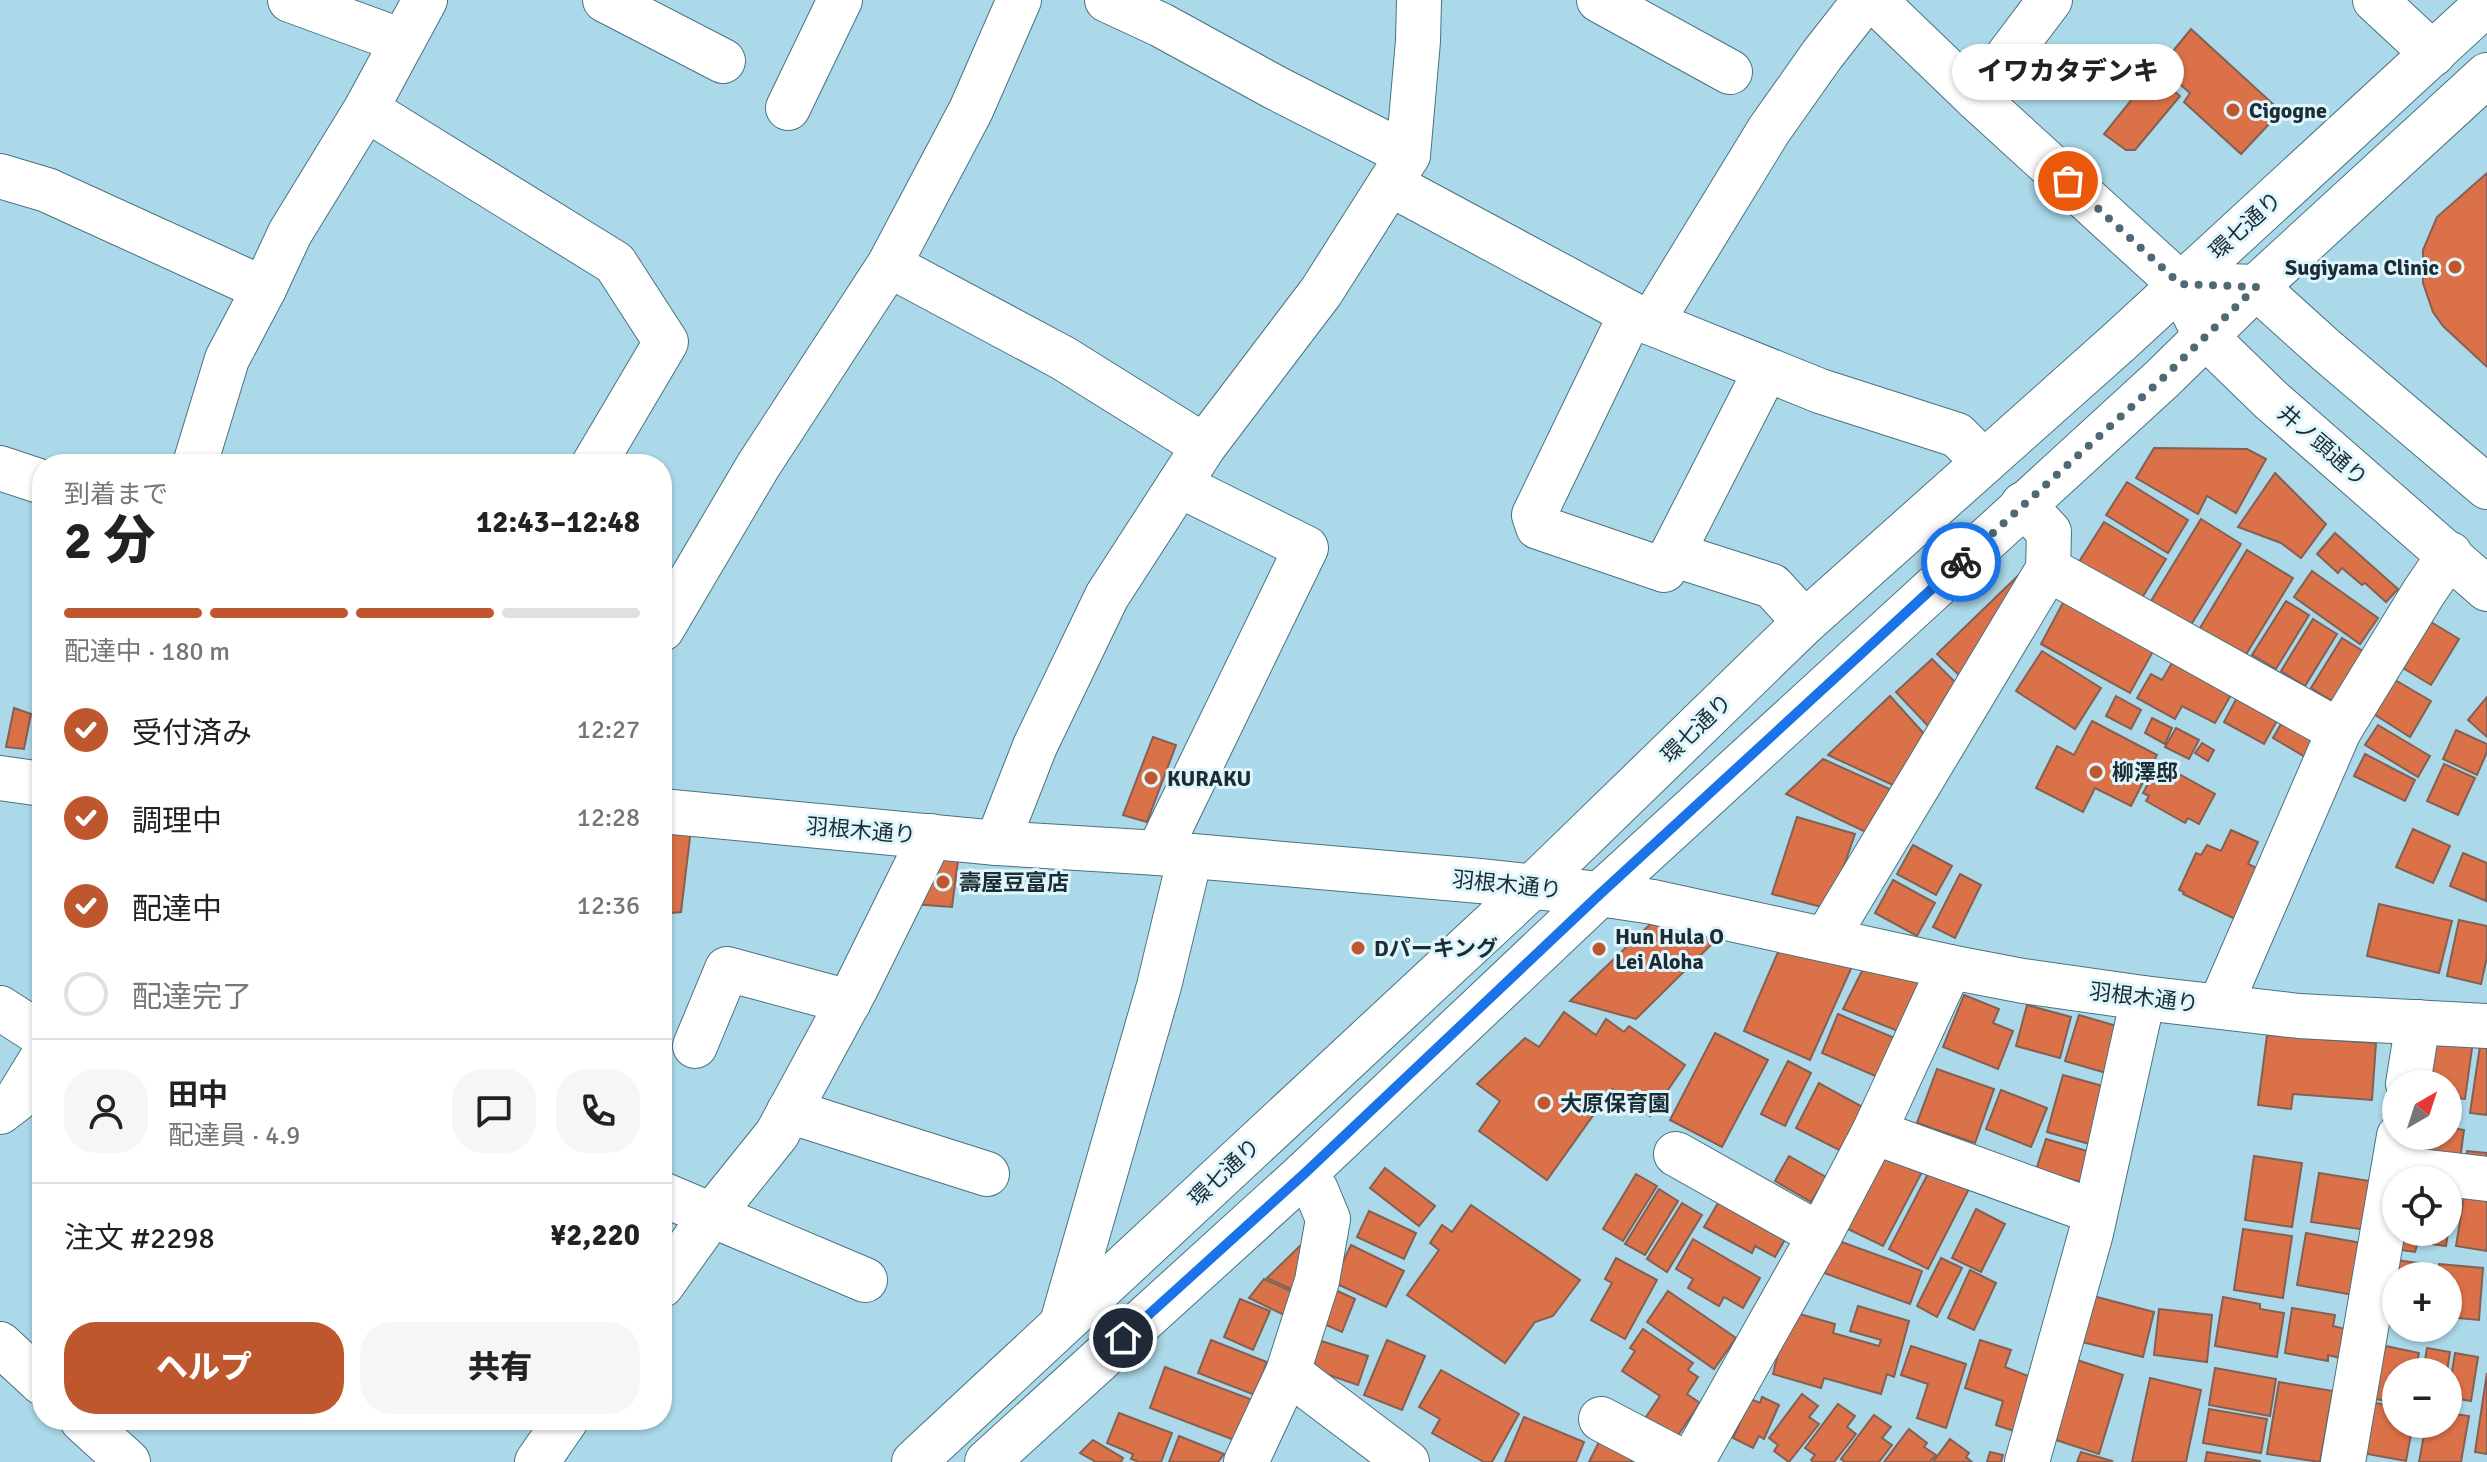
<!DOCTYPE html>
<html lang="ja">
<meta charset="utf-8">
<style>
body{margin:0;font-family:Signika,"Noto Sans JP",sans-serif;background:#f6f6f6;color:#222;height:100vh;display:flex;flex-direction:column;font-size:30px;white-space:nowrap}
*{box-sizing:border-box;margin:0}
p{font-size:26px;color:#767676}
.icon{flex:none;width:44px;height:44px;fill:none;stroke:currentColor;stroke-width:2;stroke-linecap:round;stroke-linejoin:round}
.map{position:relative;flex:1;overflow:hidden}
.side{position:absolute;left:32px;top:454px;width:640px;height:976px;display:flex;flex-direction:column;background:#fff;border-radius:32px;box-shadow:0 2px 6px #0004}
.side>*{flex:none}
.needle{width:52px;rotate:39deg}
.buttons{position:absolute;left:2382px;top:1070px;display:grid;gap:16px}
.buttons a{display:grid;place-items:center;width:80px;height:80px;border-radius:50%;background:#fff;box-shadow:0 2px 6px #0004;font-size:40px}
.pin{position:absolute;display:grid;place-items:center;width:68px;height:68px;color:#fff;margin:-34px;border:4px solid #fff;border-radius:50%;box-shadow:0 2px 8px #0007}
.courier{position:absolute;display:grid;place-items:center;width:80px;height:80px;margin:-40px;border:6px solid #1a73e8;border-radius:50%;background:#fff;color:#222;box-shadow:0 2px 10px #0007}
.bubble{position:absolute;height:56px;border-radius:28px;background:#fff;box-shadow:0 2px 6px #0004;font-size:26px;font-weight:800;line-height:56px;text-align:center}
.summary em{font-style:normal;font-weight:800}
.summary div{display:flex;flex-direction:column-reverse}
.summary{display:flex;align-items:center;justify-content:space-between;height:136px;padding:0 32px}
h1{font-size:52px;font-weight:800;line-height:60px}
.bar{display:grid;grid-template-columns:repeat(4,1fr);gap:12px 8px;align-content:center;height:96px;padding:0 32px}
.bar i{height:10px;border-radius:6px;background:#e0e0e0}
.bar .current{background:#be572e}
.bar p{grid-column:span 4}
.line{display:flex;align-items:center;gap:20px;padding:0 32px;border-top:2px solid #e0e0e0}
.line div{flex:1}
.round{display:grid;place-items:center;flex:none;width:84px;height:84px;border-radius:32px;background:#f6f6f6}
ol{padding:0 32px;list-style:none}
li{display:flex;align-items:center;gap:24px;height:88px}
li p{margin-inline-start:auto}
li .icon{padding:8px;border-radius:50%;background:#be572e;color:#fff;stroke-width:4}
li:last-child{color:#767676}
li i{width:44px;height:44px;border:4px solid #e0e0e0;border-radius:50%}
.button{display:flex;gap:16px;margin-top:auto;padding:16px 32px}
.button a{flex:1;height:92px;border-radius:32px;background:#be572e;color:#fff;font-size:32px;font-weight:800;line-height:92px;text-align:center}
.button a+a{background:#f6f6f6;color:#222}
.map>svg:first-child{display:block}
</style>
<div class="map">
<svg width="2487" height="1462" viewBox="0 0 2487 1462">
<rect width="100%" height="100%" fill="#acd9e9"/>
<g fill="#db7149" stroke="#846053" stroke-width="2">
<path d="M2191,29L2273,104L2264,114L2271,122L2241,154L2184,102L2190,93L2160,67Z"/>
<path d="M2153,73L2180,96L2135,150H2126L2104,134Z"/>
<path d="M2487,173V367L2443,326L2433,312L2423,283V250L2437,217Z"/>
<path d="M2154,448L2247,449L2266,459L2236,513L2207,496L2198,514L2136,478Z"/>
<path d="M2275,473L2326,524L2301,558L2281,543L2238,527Z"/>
<path d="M2127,482L2188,520L2168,553L2106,515Z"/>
<path d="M2201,519L2241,544L2187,631L2148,606Z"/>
<path d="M2104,522L2166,559L2137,606L2075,568Z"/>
<path d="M2335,533L2398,589L2386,602L2365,583L2362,585L2342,568L2338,573L2317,554Z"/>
<path d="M2247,550L2293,578L2242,661L2197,633Z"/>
<path d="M2025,569L1963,679L1937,654Z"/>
<path d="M2312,571L2378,618L2360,644L2294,597Z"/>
<path d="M2066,597L2156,646L2130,693L2041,644Z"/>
<path d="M2286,601L2309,615L2276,669L2252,655Z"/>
<path d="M2313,619L2337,634L2305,686L2281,671Z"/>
<path d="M2426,619L2459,639L2431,685L2398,665Z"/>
<path d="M2342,638L2366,653L2335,703L2311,688Z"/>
<path d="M2042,651L2101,688L2075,729L2016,691Z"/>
<path d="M2176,656L2235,688L2215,723L2182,706L2175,719L2137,698L2151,674L2162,680Z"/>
<path d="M1932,659L1958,685L1928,726L1896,692Z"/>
<path d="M2390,677L2431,701L2410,737L2369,711Z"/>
<path d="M2243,686L2284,708L2264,744L2224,722Z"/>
<path d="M1890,696L1926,736L1897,787L1828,755Z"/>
<path d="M2116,696L2141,710L2131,729L2106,716Z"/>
<path d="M2487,697V737L2468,720Z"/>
<path d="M14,708L31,714L24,749L6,747Z"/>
<path d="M2289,710L2323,730L2307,758L2273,738Z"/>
<path d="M2152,718L2172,728L2165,744L2145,733Z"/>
<path d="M2092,721L2157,755L2131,806L2095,788L2083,812L2036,788L2057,746L2074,755Z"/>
<path d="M2378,725L2430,756L2418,777L2365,745Z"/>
<path d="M2176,728L2199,740L2189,759L2165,747Z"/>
<path d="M2456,730L2487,744V752L2477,775L2443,759Z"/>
<path d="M1153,737L1176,745L1147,822L1123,815Z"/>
<path d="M2202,743L2214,750L2208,761L2195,753Z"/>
<path d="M2365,754L2415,780L2405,801L2354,776Z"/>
<path d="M1823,759L1894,791L1872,835L1786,794Z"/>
<path d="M2159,763L2215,794L2199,824L2188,818L2185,823L2146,801L2149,796L2143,793Z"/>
<path d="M2444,764L2475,778L2458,815L2427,801Z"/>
<path d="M1797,817L1855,834L1829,909L1772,894Z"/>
<path d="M662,827L691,829L681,912L671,913L662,903Z"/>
<path d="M2413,829L2450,846L2433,883L2396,867Z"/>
<path d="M2231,830L2258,842L2248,864L2259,869L2235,919L2183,894L2184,892L2179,890L2196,853L2201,855L2207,845L2221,851Z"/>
<path d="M1913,845L1952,866L1936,895L1897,874Z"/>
<path d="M2463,853L2487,863L2486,901L2450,886Z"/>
<path d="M933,858L958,860L952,907L912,904Z"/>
<path d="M1960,874L1981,885L1955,938L1933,927Z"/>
<path d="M1893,880L1935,903L1917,936L1875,913Z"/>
<path d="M2379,904L2452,921L2439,973L2367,956Z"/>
<path d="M1660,915L1721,935L1636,1019L1570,1001Z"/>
<path d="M2459,920L2487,926V957L2481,984L2447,976Z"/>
<path d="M1778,952L1854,962L1810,1060L1744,1031Z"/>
<path d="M1866,963L1921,978L1898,1031L1843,1009Z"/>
<path d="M1964,995L1999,1009L1993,1023L2013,1031L1998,1069L1943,1047Z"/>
<path d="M2027,1005L2071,1017L2060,1058L2016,1046Z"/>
<path d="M1564,1012L1596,1035L1606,1019L1624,1032L1629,1026L1685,1065L1650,1116L1612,1089L1547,1180L1479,1131L1500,1101L1477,1084L1525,1038L1539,1047Z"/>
<path d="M1838,1014L1897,1039L1880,1078L1822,1053Z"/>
<path d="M2079,1015L2127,1029L2113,1075L2065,1061Z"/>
<path d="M1715,1033L1768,1060L1722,1147L1670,1120Z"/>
<path d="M2267,1035L2376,1043L2372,1100L2293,1094L2291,1109L2258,1105Z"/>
<path d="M2431,1036L2473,1041L2465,1099L2448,1097V1084H2425Z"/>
<path d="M2480,1046L2487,1047V1115L2470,1113Z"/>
<path d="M1788,1061L1811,1073L1785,1126L1761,1114Z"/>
<path d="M1937,1069L1994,1089L1975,1143L1917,1123Z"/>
<path d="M2063,1075L2110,1088L2093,1145L2047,1132Z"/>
<path d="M1819,1083L1866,1109L1843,1152L1796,1128Z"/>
<path d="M2001,1090L2047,1108L2031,1147L1986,1129Z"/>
<path d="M2448,1127L2464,1130L2459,1167L2414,1160L2417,1136H2448Z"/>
<path d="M2046,1139L2090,1152L2081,1182L2036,1170Z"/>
<path d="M2467,1151L2487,1153V1168L2466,1164Z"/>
<path d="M1884,1153L1922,1172L1883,1246L1846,1228Z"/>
<path d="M1789,1156L1826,1177L1811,1202L1775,1181Z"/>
<path d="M2254,1156L2302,1163L2292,1227L2245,1220Z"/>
<path d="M1933,1164L1972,1183L1928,1269L1889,1249Z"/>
<path d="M1385,1168L1435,1206L1419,1226L1370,1188Z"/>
<path d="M2319,1173L2376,1182L2368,1230L2311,1222Z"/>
<path d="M1636,1174L1657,1186L1623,1241L1603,1229Z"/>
<path d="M1659,1189L1678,1201L1645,1255L1625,1244Z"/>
<path d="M2448,1189L2454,1190L2446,1246L2418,1242L2415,1252L2393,1249L2396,1232H2448Z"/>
<path d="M2465,1190L2487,1193V1251L2456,1246Z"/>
<path d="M1722,1196L1788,1234L1775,1257L1755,1246L1752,1253L1704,1227Z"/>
<path d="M1682,1203L1702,1215L1667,1272L1647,1259Z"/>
<path d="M1471,1205L1580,1280L1553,1316L1535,1322L1505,1363L1407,1295L1439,1250L1430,1243L1442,1225L1452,1232Z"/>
<path d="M1976,1209L2005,1224L1981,1272L1952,1258Z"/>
<path d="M1369,1211L1416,1233L1404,1259L1357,1237Z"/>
<path d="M2243,1229L2292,1236L2283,1298L2234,1290Z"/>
<path d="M2306,1233L2362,1243L2354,1295L2297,1285Z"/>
<path d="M1693,1239L1760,1278L1743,1308L1724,1297L1719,1306L1688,1288L1693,1279L1676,1269Z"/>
<path d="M1836,1240L1922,1271L1910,1304L1824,1273Z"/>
<path d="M1303,1243L1293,1290L1267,1278Z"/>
<path d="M1351,1245L1404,1271L1386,1307L1333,1282Z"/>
<path d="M1616,1258L1657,1280L1625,1339L1591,1320L1612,1283L1605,1279Z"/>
<path d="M1941,1258L1962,1268L1937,1317L1917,1306Z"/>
<path d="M2389,1259L2433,1265L2431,1276H2396V1298L2384,1296Z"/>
<path d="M2439,1264L2483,1268L2479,1320L2448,1317V1276H2438Z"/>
<path d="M1970,1270L1996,1283L1974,1330L1948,1318Z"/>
<path d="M1264,1279L1293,1292L1284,1315L1249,1298Z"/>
<path d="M1329,1287L1355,1299L1342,1332L1315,1320Z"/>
<path d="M1668,1291L1736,1338L1714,1369L1647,1322Z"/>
<path d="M2093,1296L2154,1312L2143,1357L2082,1342Z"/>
<path d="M2223,1297L2260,1304V1309L2284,1313L2277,1357L2215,1346Z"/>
<path d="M1240,1299L1270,1311L1253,1350L1224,1337Z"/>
<path d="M1858,1306L1909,1321L1894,1377L1887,1374L1881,1394L1824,1378L1821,1388L1773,1374L1781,1341L1796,1313L1835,1324L1833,1333L1879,1346L1881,1340L1850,1331Z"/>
<path d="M2292,1308L2335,1315L2333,1326L2345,1329L2340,1358L2328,1355V1361L2285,1353Z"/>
<path d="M2159,1309L2212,1315L2207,1362L2154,1355Z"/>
<path d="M1643,1329L1693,1363L1688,1370L1698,1377L1687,1394L1700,1403L1674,1441L1644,1420L1660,1396L1622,1371L1635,1351L1630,1348Z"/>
<path d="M1315,1339L1368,1356L1358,1385L1305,1367Z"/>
<path d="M1211,1340L1267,1362L1255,1395L1198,1373Z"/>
<path d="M1387,1340L1425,1356L1402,1410L1364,1395Z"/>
<path d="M1980,1340L2011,1350L2005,1367L2038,1380L2020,1433L1996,1425L2003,1401L1965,1388Z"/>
<path d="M2381,1345L2419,1353L2415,1372H2396V1403L2371,1398Z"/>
<path d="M1911,1346L1966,1364L1946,1428L1917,1418L1928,1384L1901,1375Z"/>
<path d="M2427,1348L2450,1352L2447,1372H2423Z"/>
<path d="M2455,1353L2478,1357L2471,1401L2448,1397Z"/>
<path d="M2077,1360L2123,1375L2099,1454L2053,1439Z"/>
<path d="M1165,1367L1258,1402L1242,1443L1150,1408Z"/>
<path d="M2215,1368L2276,1379L2270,1416L2209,1405Z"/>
<path d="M1441,1370L1519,1414L1492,1462H1484L1432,1433L1440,1419L1419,1407Z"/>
<path d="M2487,1373V1454L2475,1452Z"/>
<path d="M2150,1378L2201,1390L2186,1462H2132Z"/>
<path d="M2279,1382L2333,1391L2320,1462L2267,1454Z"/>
<path d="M1802,1394L1818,1406L1809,1417L1819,1424L1789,1462L1774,1451L1778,1445L1769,1438Z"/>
<path d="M1762,1397L1779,1405L1764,1439L1759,1436L1753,1448L1733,1438L1751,1399L1760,1403Z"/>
<path d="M2371,1402L2396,1407V1424H2413L2406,1461L2362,1453Z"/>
<path d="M1838,1404L1855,1416L1847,1427L1856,1434L1834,1462H1813L1811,1460L1815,1455L1805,1448Z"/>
<path d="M2209,1409L2267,1419L2261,1453L2203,1443Z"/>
<path d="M1119,1413L1172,1433L1161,1462H1139L1131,1459L1133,1454L1107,1443Z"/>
<path d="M2448,1413L2469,1416L2461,1462H2419L2426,1424H2448Z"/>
<path d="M1874,1415L1891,1427L1882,1438L1892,1445L1879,1462H1845L1841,1459Z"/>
<path d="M1524,1417L1584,1442L1576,1462H1505Z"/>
<path d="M1909,1429L1927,1443L1924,1447L1936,1455L1930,1462H1884Z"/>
<path d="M1179,1436L1224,1454L1218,1462H1169Z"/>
<path d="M1602,1436L1656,1462H1589Z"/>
<path d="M1950,1439L1969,1453L1966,1457L1972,1462H1933Z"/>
<path d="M1093,1440L1123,1458L1121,1462H1096L1080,1453Z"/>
<path d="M1990,1452L2003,1455L2001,1462H1987Z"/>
<path d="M2081,1452L2112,1461L2111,1462H2077Z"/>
<path d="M2207,1452L2260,1461V1462H2205Z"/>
</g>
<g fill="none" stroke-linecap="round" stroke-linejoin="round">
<g stroke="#487280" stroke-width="46">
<g id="minor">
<path d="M290,0L402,41"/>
<path d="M605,0L723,61"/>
<path d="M1107,0L1161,25L1276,88L1408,155"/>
<path d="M1599,0L1730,72"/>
<path d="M2375,0L2433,54"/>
<path d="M1976,98L2050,0"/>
<path d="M788,108L840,0"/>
<path d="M366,109L615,263L666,342L594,464"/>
<path d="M0,176L47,190L264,289"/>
<path d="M1390,184L1639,318L1820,391L1957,435L1984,462"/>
<path d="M889,265L1063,358L1204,446"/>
<path d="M1631,314L1534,515L1538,527L1664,570L1672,554L1772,586L1805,622"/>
<path d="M1651,323L1769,130L1822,55L1865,0"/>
<path d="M195,464L227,359L264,289L290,233L366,109L425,0"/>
<path d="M0,468L42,482"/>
<path d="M1672,554L1766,370"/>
<path d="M2048,569L2339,731"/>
<path d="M662,629L758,466L889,265L971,110L1019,0"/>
<path d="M0,778L42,784"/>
<path d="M662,811L997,843L1158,853L1480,881L1600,894L1653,902L1950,967L2023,981L2143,998L2299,1016L2487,1026"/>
<path d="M997,843L1035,746L1107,596L1204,446L1321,292L1408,155L1418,41L1419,0"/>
<path d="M1158,853L1306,548L1179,485"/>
<path d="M1826,939L2048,569L2049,532L2023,504"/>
<path d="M2220,1006L2339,731L2424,592L2450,554"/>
<path d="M0,1008L42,1035"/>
<path d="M695,1046L727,969L849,1002"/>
<path d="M2408,1084L2418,1022"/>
<path d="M789,1111L987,1174"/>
<path d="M0,1112L17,1099L42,1058"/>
<path d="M1874,1132L2095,1212"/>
<path d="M1676,1154L1820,1235"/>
<path d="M2394,1168L2487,1179"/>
<path d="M662,1194L865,1280"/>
<path d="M662,1285L711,1216L777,1134L856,988L931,836"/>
<path d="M1062,1323L1159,986L1190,857"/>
<path d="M0,1344L42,1383"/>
<path d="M1288,1372L1407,1462"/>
<path d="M1601,1419L1683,1462"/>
<path d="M82,1420L128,1462"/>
<path d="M537,1462L566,1420"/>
<path d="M1246,1462L1288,1372L1317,1281L1328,1219L1316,1190L1304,1174"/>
<path d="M1692,1462L1820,1235L1874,1132L1950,967"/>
<path d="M2027,1462L2091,1233L2143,998"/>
<path d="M2343,1462L2399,1136"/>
</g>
</g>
<g stroke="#487280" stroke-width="46">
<g id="major">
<path d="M1874,0L1976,98L2180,284L2205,336L2271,400L2487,589"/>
<path d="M2227,286L2256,287L2327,351L2487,487"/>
<path d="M914,1462L1532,887L1805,622L2120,341L2487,3"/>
<path d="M987,1462L1304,1174L1600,894L2162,379L2256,287L2487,75"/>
</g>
</g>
<use href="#minor" stroke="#fff" stroke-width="44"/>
<use href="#major" stroke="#fff" stroke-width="44"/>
</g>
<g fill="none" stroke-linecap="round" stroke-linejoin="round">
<path stroke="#4e6973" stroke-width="8" stroke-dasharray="0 14.4" d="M1961,562L2162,379L2256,287L2180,284L2068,181"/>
<path stroke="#1a73e8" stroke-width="10" d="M1123,1338L1304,1174L1600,894L1961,562"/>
</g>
<g fill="#be572e" stroke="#e0f6fe" stroke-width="3">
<circle cx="2233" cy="110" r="8"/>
<circle cx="2455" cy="267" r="8"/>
<circle cx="2096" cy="772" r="8"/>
<circle cx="1151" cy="778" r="8"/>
<circle cx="943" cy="882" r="8"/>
<circle cx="1358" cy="948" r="8"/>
<circle cx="1599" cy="949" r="8"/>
<circle cx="1544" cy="1103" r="8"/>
</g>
<g text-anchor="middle" stroke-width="6" stroke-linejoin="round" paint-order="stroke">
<g font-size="22" font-weight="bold" fill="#1b2d33" stroke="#e0f6fe" text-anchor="start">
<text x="2249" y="118">Cigogne</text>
<text x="2439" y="275" text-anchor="end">Sugiyama Clinic</text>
<text x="2112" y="780">柳澤邸</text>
<text x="1167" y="786">KURAKU</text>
<text x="959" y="890">壽屋豆富店</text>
<text x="1615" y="944">Hun Hula O<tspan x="1615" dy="25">Lei Aloha</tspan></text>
<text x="1374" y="956">Dパーキング</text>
<text x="1560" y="1111">大原保育園</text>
</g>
<g font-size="22" fill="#1b2d33" stroke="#e0f6fe">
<text transform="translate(2245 225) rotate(-42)" y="8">環七通り</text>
<text transform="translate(2323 445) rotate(41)" y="8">井ノ頭通り</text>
<text transform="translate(1696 728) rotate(-44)" y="8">環七通り</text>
<text transform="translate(861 830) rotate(5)" y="8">羽根木通り</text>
<text transform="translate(1507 884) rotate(6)" y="8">羽根木通り</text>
<text transform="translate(2144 997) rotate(7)" y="8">羽根木通り</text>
<text transform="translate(1224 1172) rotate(-43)" y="8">環七通り</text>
</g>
</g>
</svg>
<div class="buttons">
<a><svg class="needle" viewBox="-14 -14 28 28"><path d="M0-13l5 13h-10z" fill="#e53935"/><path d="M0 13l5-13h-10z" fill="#767676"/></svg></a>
<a><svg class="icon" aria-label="locate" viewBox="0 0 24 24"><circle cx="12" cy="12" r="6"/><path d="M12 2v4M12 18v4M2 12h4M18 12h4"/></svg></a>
<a>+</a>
<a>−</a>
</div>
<div class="pin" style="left:2068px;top:181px;background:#ea580c"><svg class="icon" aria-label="bag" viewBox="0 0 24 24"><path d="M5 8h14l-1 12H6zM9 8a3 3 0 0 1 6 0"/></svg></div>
<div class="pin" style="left:1123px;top:1338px;background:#1f2937"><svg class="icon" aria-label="home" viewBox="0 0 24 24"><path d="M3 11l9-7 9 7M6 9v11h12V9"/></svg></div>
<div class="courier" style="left:1961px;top:562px"><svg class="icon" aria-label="bike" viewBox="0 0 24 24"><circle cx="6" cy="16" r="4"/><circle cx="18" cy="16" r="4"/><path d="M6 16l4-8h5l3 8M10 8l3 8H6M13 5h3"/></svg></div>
<div class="bubble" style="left:1952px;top:44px;width:232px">イワカタデンキ</div>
<section class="side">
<div class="summary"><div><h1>2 分</h1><p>到着まで</p></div><em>12:43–12:48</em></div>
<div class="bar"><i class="current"></i><i class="current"></i><i class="current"></i><i></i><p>配達中 · 180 m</p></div>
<ol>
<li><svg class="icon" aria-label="check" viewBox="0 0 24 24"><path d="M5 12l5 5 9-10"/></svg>受付済み<p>12:27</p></li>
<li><svg class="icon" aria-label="check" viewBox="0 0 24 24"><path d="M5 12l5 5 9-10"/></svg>調理中<p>12:28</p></li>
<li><svg class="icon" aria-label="check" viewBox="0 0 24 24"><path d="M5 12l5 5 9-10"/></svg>配達中<p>12:36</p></li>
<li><i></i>配達完了</li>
</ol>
<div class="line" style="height:144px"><a class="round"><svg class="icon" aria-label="person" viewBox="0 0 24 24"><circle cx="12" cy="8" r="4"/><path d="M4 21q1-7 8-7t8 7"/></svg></a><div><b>田中</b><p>配達員 · 4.9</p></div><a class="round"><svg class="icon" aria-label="chat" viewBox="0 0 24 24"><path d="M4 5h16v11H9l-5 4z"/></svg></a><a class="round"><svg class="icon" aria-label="phone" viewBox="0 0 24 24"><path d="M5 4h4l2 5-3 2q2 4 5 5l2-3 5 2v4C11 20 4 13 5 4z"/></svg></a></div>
<div class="line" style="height:104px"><div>注文 #2298</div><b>¥2,220</b></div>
<div class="button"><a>ヘルプ</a><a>共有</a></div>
</section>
</div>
